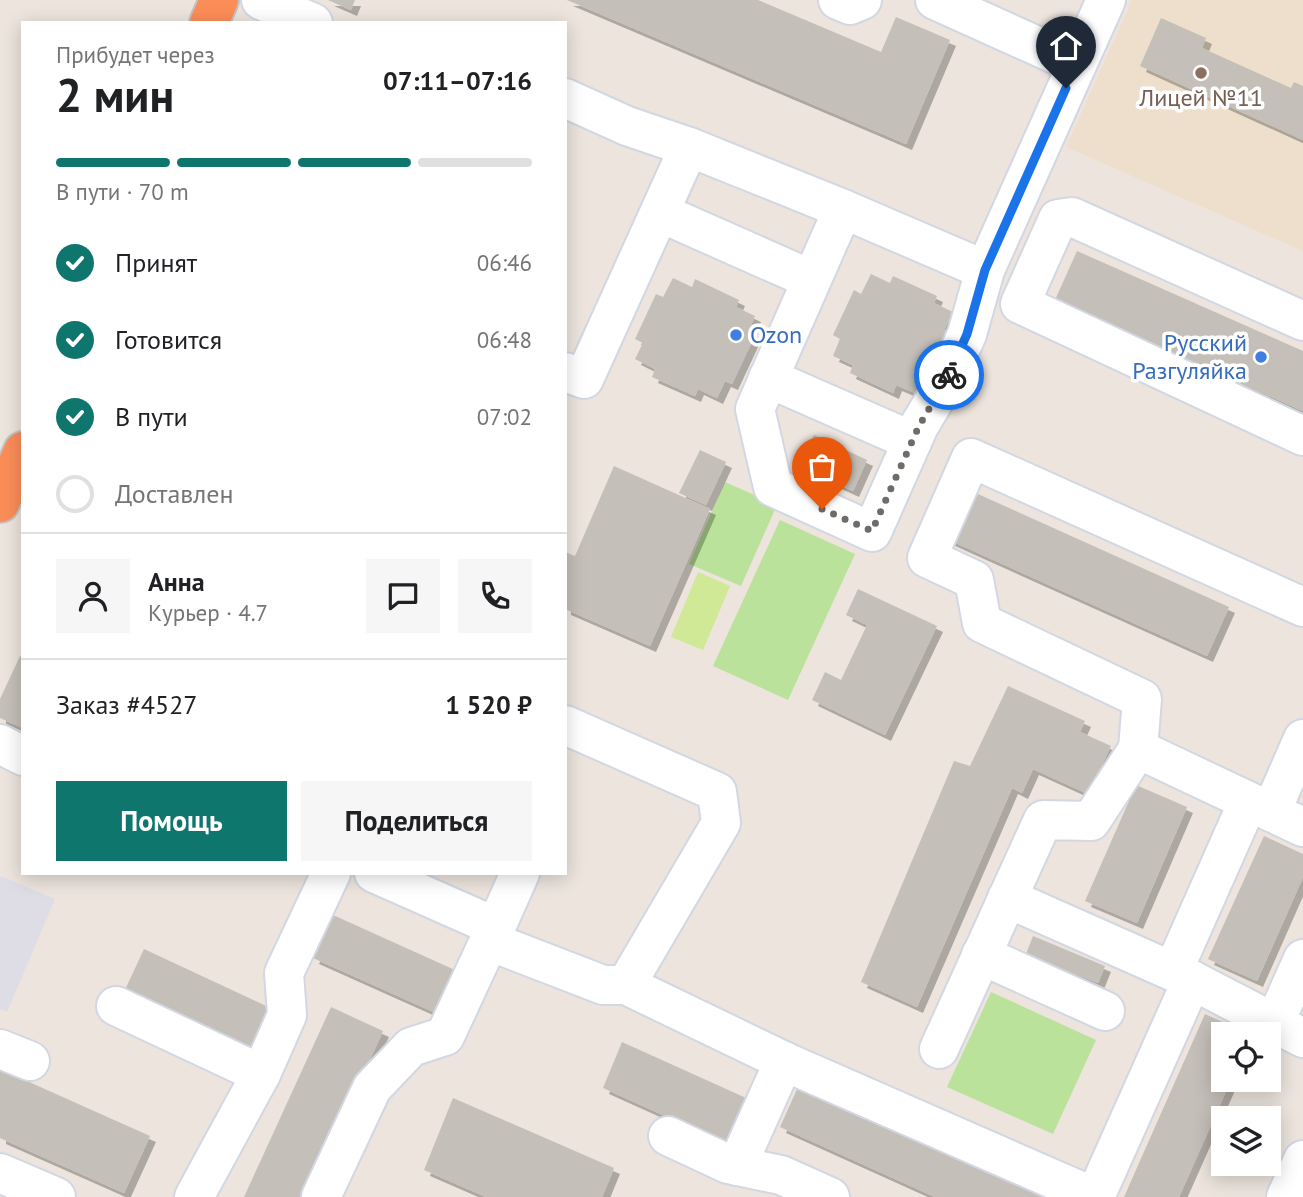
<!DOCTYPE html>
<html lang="ru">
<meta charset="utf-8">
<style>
body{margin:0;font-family:"PT Sans",sans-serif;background:#f6f6f6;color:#202124;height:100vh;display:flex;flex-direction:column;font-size:26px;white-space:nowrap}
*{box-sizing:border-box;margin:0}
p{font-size:23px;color:#757577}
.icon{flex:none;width:38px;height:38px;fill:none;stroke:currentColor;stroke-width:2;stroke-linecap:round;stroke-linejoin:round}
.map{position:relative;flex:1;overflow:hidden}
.side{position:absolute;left:21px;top:21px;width:546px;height:854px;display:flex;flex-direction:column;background:#fff;border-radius:0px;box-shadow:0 4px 18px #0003}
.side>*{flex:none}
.buttons{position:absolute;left:1211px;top:1022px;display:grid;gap:14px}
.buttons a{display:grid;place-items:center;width:70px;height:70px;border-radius:0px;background:#fff;box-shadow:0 4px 18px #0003;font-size:35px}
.pin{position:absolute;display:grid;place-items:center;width:60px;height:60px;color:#fff;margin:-72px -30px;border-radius:50% 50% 50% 0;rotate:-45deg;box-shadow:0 0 7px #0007}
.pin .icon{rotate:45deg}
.courier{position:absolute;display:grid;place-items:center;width:70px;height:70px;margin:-35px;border:5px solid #1a73e8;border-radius:50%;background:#fff;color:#222;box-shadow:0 2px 9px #0007}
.overview em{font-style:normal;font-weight:800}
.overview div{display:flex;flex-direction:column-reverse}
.overview{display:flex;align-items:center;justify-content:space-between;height:119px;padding:0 35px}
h1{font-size:46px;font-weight:800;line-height:52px}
.bar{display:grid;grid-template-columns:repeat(4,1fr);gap:10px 7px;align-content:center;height:84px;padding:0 35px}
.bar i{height:9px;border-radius:5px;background:#e0e0e0}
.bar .current{background:#0f766e}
.bar p{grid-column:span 4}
.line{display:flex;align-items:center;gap:18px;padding:0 35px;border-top:2px solid #e0e0e0}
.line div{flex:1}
.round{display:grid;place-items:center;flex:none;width:74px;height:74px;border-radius:0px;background:#f6f6f6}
ol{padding:0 35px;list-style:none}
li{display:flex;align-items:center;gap:21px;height:77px}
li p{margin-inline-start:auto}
li .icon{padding:7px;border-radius:50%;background:#0f766e;color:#fff;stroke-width:4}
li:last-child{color:#757577}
li i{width:38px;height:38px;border:4px solid #e0e0e0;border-radius:50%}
.action{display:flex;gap:14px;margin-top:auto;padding:14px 35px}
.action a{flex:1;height:80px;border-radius:0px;background:#0f766e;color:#fff;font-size:28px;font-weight:800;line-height:80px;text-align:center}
.action a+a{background:#f6f6f6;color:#202124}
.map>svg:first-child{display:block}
</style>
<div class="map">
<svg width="1303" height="1197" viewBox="0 0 1303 1197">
<defs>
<filter id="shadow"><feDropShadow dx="6" dy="6" stdDeviation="0" flood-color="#0004"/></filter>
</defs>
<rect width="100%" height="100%" fill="#ece4dd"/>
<path fill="#dedde5" d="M0,876L55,899L7,1012L0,1009Z"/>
<path fill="#eddfcc" d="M1132,0H1303V251L1066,147Z"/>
<g fill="#bae29a">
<path d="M725,482L777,505L741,586L689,564Z"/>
<path d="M780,520L855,554L788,700L713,666Z"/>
<path d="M991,992L1096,1040L1053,1134L947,1087Z"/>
</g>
<path fill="#cfe996" d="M698,572L730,586L703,650L671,637Z"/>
<g fill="#c4bfb8" filter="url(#shadow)">
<path d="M328,0H355L351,10Z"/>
<path d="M567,0H758L881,52L896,17L950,40L906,144Z"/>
<path d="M1161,18L1206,38L1202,48L1291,88L1294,82L1303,86V140L1140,66Z"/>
<path d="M1077,251L1303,351V411L1055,300Z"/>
<path d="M871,274L890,283L893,276L937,296L934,303L953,312L944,330L952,334L930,381L923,377L915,393L896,385L893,393L850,373L853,365L833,356L840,339L833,335L854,290L861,294Z"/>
<path d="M673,278L692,287L695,279L739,300L736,307L755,316L747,334L754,337L732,384L725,381L717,398L698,389L695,396L652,377L655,369L635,359L643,343L635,339L656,294L663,297Z"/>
<path d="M814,435L867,460L853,491L799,466Z"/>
<path d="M700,450L726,462L706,505L679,493Z"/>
<path d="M614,466L710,509L650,646L565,609V552L575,556Z"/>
<path d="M969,490L1229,607L1207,656L947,539Z"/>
<path d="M858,589L937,626L885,735L812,700L825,672L841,680L867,625L846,615Z"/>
<path d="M20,656L23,657V728L0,718V699Z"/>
<path d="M1008,686L1085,721L1080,732L1111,746L1088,794L1033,769L1022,793L1012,788L917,1007L861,982L954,761L970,766Z"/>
<path d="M1136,785L1187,807L1137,923L1085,901Z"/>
<path d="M1264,836L1303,854V877L1257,981L1208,959Z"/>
<path d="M333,915L466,975L447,1018L313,958Z"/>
<path d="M1033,936L1105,966L1098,983L1026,954Z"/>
<path d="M144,949L279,1012L258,1055L124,992Z"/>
<path d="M331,1007L383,1031L307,1197H244Z"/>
<path d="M1205,1014L1249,1034H1223V1080H1231L1179,1197H1124Z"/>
<path d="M622,1042L755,1102L736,1148L603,1088Z"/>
<path d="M0,1069L150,1136L124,1193L0,1138Z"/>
<path d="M803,1076L1051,1197H935L780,1127Z"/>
<path d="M453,1098L614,1168L602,1197H486L424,1170Z"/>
</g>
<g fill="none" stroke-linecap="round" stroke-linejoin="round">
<g stroke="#d2d7e3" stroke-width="42">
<g id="minor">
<path d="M261,0L313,23"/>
<path d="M838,0L850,5L862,0"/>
<path d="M935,0L1077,64"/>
<path d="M565,98L627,126L689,147L843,209L755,409L773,487L872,532L919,426L947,379L967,334L985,270L1106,0"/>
<path d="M843,209L985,270"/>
<path d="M661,213L810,279"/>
<path d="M1303,321L1072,217L1058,219L1020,304L1303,436"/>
<path d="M565,372L584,379L689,147"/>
<path d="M768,378L912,441"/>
<path d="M1303,607L971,458L927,558L974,580L982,623L1142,699L1138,749L1303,827"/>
<path d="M565,725L717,792L721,823L626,985"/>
<path d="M0,744L23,756"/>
<path d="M1271,812L1303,739"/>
<path d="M374,873L496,927L489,941L603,985H626L790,1064L1094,1197"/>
<path d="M1007,898L1192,980L1303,1038"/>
<path d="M496,927L520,873"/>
<path d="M981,955L1105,1011"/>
<path d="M1173,971L1248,802"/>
<path d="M116,1006L261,1074"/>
<path d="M1274,1024L1303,959"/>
<path d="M0,1049L30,1061"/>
<path d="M939,1049L1043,820L1091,821L1138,749"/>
<path d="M668,1136L728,1164L781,1175L830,1197"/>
<path d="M737,1166L784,1061"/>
<path d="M0,1173L56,1197"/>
<path d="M194,1197L261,1074L287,1015L284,973L331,873"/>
<path d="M321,1197L372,1088L411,1047L445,1036L489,941"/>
<path d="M1095,1197L1192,980"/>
<path d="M1286,1197L1303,1160"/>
</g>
</g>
<g stroke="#c3c3c3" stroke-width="42">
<g id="highway">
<path d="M209,23L219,0"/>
<path d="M0,503L23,451"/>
</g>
</g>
<use href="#minor" stroke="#fff" stroke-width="38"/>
<use href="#highway" stroke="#fb8d58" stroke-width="38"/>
</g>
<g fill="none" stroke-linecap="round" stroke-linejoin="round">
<path stroke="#6e6b69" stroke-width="7" stroke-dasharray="0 12.6" d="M822,509L872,531L919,426L949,375"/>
<path stroke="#1a73e8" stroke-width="9" d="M949,375L967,334L985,270L1066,88"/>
</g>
<circle fill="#8d6e63" stroke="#fff" stroke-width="2.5" cx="1201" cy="73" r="7"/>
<g fill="#3f7fe0" stroke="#fff" stroke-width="2.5">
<circle cx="736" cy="335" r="7"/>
<circle cx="1261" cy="357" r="7"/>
</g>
<g text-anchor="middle" stroke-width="7" stroke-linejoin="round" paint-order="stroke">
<g font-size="24" fill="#785e54" stroke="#fff">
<text x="1201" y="106">Лицей №11</text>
</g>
<g font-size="24" fill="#366cbe" stroke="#fff" text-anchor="start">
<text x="750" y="343">Ozon</text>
<text x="1247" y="351" text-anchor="end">Русский<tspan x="1247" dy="28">Разгуляйка</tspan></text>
</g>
</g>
</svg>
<div class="buttons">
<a><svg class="icon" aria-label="locate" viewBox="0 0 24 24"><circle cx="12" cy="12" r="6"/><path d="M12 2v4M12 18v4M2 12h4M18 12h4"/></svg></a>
<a><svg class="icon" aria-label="layers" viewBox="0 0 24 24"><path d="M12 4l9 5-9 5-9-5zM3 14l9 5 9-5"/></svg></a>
</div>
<div class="pin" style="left:822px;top:509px;background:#ea580c"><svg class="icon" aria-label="bag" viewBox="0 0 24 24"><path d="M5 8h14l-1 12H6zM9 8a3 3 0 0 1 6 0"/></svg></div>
<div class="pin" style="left:1066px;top:88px;background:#1f2937"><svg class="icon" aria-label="home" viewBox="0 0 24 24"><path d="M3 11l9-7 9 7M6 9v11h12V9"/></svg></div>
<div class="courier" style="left:949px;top:375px"><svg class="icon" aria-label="bike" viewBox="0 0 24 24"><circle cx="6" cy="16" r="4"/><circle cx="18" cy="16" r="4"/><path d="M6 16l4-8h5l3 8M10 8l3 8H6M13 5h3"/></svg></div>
<section class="side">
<div class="overview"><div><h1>2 мин</h1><p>Прибудет через</p></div><em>07:11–07:16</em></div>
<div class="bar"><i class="current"></i><i class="current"></i><i class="current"></i><i></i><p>В пути · 70 m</p></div>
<ol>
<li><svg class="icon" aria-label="check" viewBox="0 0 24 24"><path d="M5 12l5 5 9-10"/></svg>Принят<p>06:46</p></li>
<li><svg class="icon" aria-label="check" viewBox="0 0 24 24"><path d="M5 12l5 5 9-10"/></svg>Готовится<p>06:48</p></li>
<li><svg class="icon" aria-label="check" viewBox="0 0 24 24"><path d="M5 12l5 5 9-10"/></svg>В пути<p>07:02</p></li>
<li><i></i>Доставлен</li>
</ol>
<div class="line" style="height:126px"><a class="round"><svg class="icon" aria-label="person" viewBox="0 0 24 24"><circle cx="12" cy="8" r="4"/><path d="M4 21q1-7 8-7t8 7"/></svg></a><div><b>Анна</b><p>Курьер · 4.7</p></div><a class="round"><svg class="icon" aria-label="chat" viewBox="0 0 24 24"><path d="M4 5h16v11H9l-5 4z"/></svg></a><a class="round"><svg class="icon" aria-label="phone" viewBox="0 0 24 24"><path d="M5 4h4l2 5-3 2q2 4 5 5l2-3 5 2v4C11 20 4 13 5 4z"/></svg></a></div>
<div class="line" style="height:91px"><div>Заказ #4527</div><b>1 520 ₽</b></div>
<div class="action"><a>Помощь</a><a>Поделиться</a></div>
</section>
</div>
